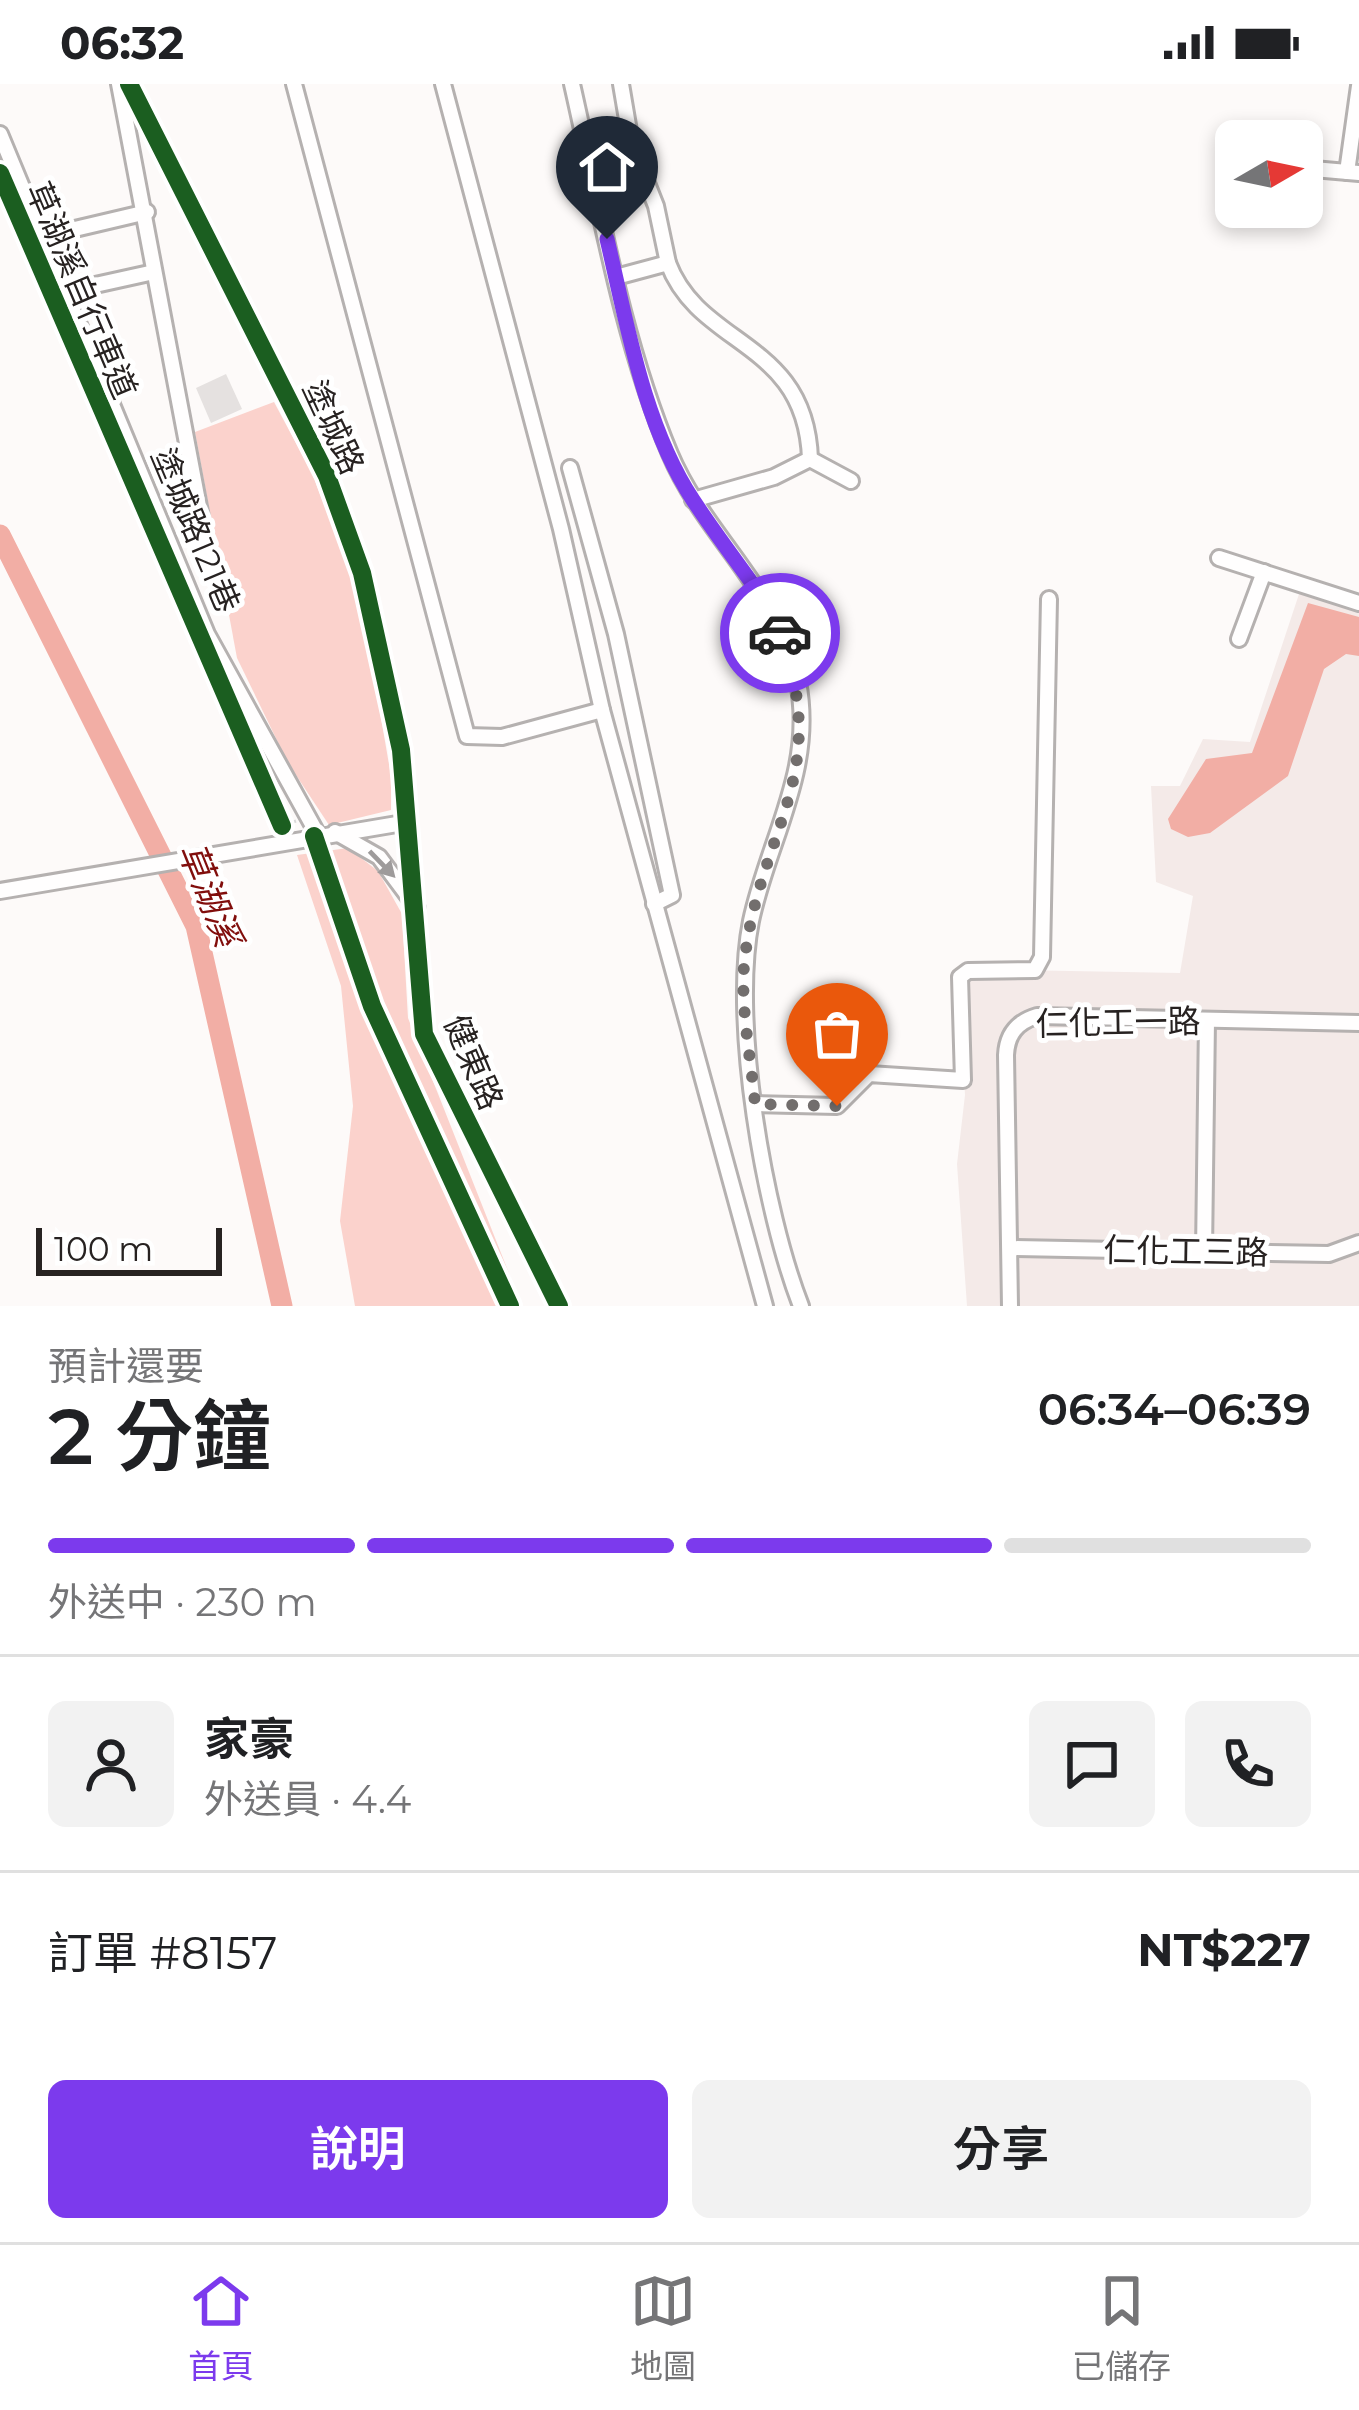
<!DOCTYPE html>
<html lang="zh-TW">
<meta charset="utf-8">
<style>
body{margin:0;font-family:Montserrat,"Noto Sans TC",sans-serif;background:#f2f2f2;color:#202124;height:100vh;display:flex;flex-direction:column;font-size:45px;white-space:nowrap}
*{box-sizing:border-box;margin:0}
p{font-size:39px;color:#757577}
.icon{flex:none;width:66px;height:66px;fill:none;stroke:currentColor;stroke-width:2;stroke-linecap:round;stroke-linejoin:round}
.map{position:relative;height:1222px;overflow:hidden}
.panel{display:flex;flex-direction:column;background:#fff;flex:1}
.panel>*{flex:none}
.needle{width:78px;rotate:81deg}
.fabs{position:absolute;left:1215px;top:36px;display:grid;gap:24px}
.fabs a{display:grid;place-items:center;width:108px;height:108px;border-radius:18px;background:#fff;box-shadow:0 6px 18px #0003;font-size:60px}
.scale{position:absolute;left:36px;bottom:30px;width:186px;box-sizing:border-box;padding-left:12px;border:6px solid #272221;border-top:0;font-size:33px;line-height:42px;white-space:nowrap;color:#272221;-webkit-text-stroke:9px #fff;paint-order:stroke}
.pin{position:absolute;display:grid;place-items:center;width:102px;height:102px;color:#fff;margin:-123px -51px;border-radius:50% 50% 50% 0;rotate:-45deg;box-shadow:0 0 12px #0007}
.pin .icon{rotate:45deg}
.courier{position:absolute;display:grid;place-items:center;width:120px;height:120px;margin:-60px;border:9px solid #7c3aed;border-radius:50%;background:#fff;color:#222;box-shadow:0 3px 15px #0007}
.headline em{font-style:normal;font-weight:600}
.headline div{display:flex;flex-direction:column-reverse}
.headline{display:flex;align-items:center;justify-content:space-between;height:204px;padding:0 48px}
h1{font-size:78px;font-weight:600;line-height:90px}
.bar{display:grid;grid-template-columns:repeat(4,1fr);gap:18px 12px;align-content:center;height:144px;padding:0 48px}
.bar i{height:15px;border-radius:9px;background:#e0e0e0}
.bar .selected{background:#7c3aed}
.bar p{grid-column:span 4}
.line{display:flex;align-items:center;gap:30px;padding:0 48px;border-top:3px solid #e0e0e0}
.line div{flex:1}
.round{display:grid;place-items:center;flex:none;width:126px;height:126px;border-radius:18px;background:#f2f2f2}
.button{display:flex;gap:24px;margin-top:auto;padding:24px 48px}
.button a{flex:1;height:138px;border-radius:18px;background:#7c3aed;color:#fff;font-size:48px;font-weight:600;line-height:138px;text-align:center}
.button a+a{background:#f2f2f2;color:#202124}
.status{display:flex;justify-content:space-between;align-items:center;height:84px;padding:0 60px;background:#fff;direction:ltr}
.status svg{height:33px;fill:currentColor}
.tab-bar{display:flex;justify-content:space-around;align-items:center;height:168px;border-top:3px solid #e0e0e0;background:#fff;font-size:33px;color:#757577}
.tab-bar a{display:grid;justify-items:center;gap:6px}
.tab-bar .selected{color:#7c3aed}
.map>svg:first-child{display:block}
</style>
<div class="status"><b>06:32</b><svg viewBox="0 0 49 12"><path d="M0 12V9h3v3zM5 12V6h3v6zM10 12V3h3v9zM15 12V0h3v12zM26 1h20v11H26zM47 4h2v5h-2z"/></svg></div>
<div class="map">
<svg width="1359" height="1222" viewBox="0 0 1359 1222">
<rect width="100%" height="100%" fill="#fdfaf9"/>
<path fill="#f4eae8" d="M1300,507L1359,526V1222H967L957,1080L965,1011L958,885L1180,889L1193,812L1156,798L1151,702H1180L1203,655L1250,658Z"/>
<g fill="#fbd2cc">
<path d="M274,318L312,389L361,518L391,692V726L329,741L288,679L237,574L195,348Z"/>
<path d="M348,764L378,787L402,830L408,934L522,1222H355L340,1137L353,1022L341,902L297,771Z"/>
</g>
<path fill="#f2aea5" d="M1308,519L1359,533V572L1346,570L1324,585L1288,692L1210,749L1188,753L1171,745L1168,735L1206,675L1252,669Z"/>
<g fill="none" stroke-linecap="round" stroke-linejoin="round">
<path stroke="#f2aea5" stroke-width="21" d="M0,451L196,842L282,1222"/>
</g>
<path fill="#e5e1e0" d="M226,290L242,325L211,339L196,304Z"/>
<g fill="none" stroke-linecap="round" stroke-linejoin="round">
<g stroke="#b5b1b0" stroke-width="20">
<g id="minor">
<path d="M119,0L211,486"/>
<path d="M129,0L327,392L362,489L401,666L424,950L559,1222"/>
<path d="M294,0L467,652L502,653L602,626"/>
<path d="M443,0L561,445L602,626L765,1222"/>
<path d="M572,0C600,123 621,253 670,370C704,451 781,509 798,598C815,686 768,756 751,837C731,937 764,1127 801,1222"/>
<path d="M621,0L631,59L656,122L668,179"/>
<path d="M0,50L207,550L318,751"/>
<path d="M1230,75L1236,76"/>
<path d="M1302,84L1359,89"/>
<path d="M1347,88L1359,2"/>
<path d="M45,152L147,128"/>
<path d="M616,193L668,179C700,264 806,256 810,375L774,393L693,416"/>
<path d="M68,207L154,188"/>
<path d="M810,375L851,397"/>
<path d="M570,384L616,550L672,811L654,820"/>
<path d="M1219,474L1359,519"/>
<path d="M1239,555L1264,488"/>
<path d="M335,748L379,773L417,824"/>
<path d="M0,807L409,738"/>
<path d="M755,1020L837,1022L869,990L963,996L960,893L968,887L1035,886L1042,873L1049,515"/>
<path d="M1010,1164L1329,1170L1359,1159"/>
<path d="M1204,1168L1207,936"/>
<path d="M1010,1222L1006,971C1007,950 1017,938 1037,932L1359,939"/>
</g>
</g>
<path stroke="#d9d8d8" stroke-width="3" stroke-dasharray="12 6" stroke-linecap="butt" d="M269,711L287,740L296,737"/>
<use href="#minor" stroke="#fffefe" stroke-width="14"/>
<g stroke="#fff" stroke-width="26">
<g id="cycleway">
<path d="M129,0L327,392L362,489L401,666L424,950L559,1222"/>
<path d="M0,89L282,742"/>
<path d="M314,752L372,922L510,1222"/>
</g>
</g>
<use href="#cycleway" stroke="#1b5e20" stroke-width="18"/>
</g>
<defs><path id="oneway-solid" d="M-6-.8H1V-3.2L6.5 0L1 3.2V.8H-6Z" transform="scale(3)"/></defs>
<use fill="#9e9b9b" href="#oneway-solid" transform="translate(382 780) rotate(46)"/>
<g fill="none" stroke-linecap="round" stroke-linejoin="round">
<path stroke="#726e6d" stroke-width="12" stroke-dasharray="0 21.6" d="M780,549C832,692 762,741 745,872C739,918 751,973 755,1020L837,1022"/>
<path stroke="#7c3aed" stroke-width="15" d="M607,155C627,240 644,342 693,416C718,454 747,491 773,529L780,549"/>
</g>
<g text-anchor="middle" stroke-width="10" stroke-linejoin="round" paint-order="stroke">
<g font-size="33" fill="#272221" stroke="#fff">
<text transform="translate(82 206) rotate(67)" y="12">草湖溪自行車道</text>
<text transform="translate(334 343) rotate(65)" y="12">塗城路</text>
<text transform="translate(196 446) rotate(67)" y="12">塗城路121巷</text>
<text transform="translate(1118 938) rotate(-1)" y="12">仁化工一路</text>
<text transform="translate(474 978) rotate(67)" y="12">健東路</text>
<text transform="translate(1186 1167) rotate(1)" y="12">仁化工三路</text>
</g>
<g font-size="36" font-style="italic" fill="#810e0c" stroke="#fff">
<text transform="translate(210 810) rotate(68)" y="13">草湖溪</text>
</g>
</g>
</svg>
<div class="fabs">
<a><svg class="needle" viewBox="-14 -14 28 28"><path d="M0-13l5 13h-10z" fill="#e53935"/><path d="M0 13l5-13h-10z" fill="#757577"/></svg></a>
</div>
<div class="scale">100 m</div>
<div class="pin" style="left:837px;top:1022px;background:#ea580c"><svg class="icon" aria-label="bag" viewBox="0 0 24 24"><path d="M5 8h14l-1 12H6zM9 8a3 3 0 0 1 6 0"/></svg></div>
<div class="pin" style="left:607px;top:155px;background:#1f2937"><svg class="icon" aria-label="home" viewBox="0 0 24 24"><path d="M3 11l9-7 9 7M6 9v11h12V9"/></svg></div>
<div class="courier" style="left:780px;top:549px"><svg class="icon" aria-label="car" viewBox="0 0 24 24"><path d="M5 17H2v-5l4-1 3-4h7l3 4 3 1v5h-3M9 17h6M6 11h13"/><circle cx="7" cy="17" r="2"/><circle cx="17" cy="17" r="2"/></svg></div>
</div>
<section class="panel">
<div class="headline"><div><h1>2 分鐘</h1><p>預計還要</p></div><em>06:34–06:39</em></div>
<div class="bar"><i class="selected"></i><i class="selected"></i><i class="selected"></i><i></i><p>外送中 · 230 m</p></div>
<div class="line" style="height:216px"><a class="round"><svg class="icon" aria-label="person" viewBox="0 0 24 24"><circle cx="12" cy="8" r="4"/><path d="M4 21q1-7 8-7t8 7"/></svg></a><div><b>家豪</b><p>外送員 · 4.4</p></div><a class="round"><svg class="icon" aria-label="chat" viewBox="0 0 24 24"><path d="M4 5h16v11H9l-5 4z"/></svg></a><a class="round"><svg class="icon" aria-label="phone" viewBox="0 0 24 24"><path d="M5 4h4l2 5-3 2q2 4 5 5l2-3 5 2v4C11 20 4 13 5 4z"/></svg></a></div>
<div class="line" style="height:156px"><div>訂單 #8157</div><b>NT$227</b></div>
<div class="button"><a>說明</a><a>分享</a></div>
</section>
<nav class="tab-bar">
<a class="selected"><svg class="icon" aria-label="home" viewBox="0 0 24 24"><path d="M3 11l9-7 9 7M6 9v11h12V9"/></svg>首頁</a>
<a><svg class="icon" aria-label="map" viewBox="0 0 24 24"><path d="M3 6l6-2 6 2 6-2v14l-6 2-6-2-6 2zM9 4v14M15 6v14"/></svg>地圖</a>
<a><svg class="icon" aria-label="saved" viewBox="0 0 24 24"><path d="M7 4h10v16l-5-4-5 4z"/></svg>已儲存</a>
</nav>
